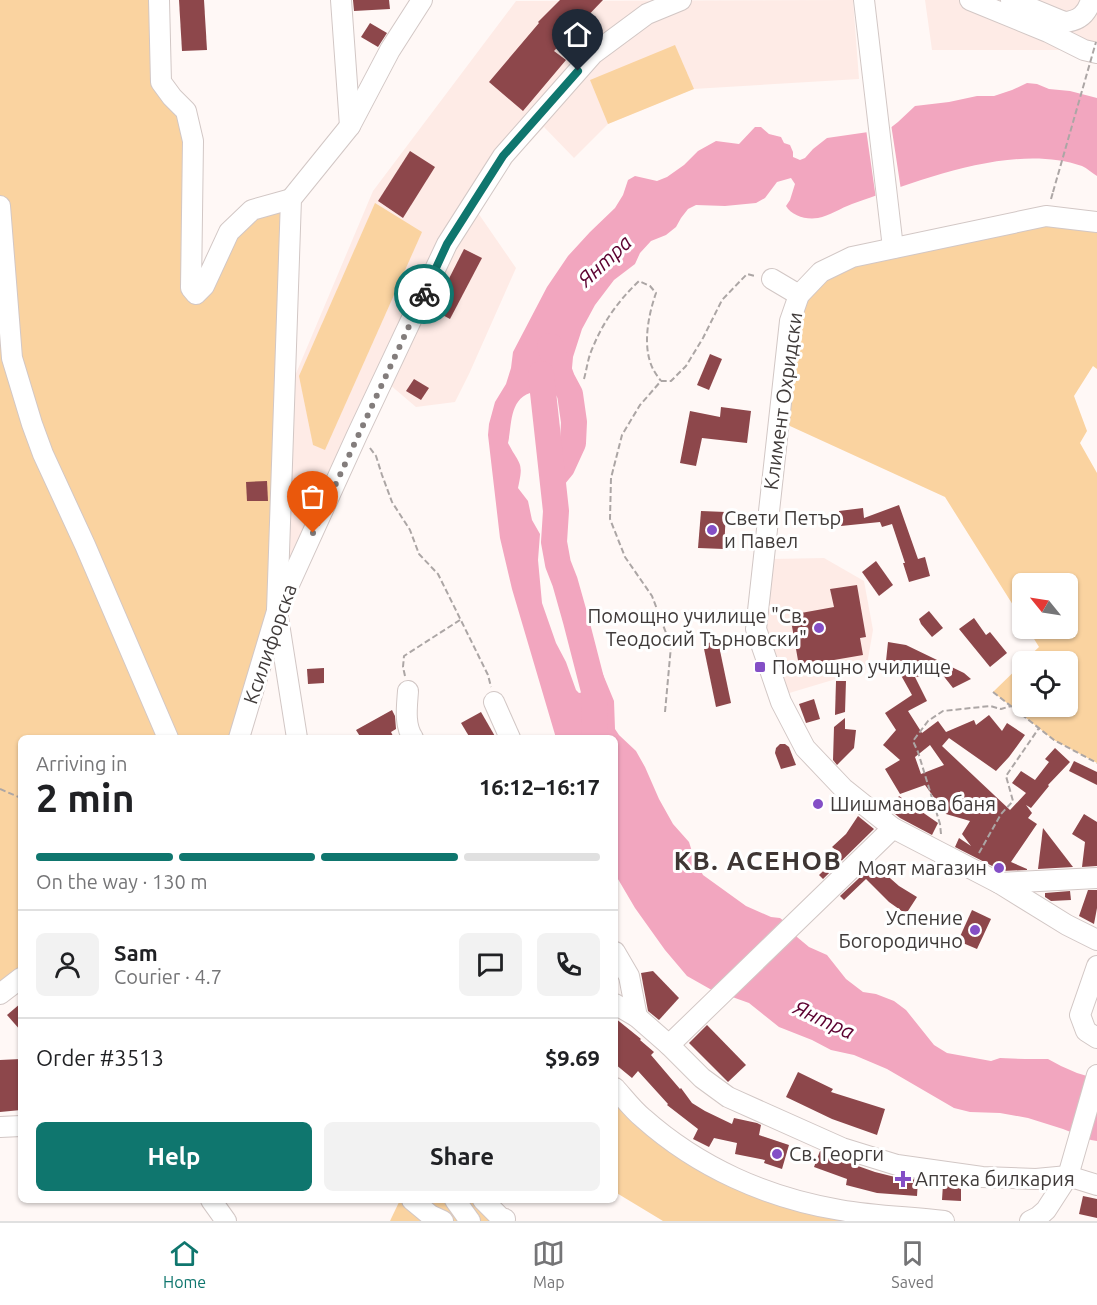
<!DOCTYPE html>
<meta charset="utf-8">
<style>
body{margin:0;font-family:Ubuntu,sans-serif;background:#f2f2f2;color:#202124;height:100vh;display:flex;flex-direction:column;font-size:22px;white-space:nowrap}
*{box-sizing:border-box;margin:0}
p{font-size:20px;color:#757577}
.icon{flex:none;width:33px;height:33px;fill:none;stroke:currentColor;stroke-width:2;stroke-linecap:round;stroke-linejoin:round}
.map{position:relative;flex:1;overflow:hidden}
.panel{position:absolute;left:18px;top:735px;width:600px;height:468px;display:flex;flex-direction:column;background:#fff;border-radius:9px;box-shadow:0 2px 4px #0004}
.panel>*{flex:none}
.needle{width:39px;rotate:300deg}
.buttons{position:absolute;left:1012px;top:573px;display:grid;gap:12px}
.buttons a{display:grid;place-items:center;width:66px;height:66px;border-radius:9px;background:#fff;box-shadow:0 2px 4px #0004;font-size:30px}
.pin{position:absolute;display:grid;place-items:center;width:51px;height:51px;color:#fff;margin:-62px -26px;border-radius:50% 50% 50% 0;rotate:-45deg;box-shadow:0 0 6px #0007}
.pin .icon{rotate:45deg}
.courier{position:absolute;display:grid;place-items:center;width:60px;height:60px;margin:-30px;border:4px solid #0f766e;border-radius:50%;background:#fff;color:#222;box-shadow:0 2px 8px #0007}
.overview em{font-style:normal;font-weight:600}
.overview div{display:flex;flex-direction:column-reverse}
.overview{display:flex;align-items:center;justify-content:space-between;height:102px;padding:0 18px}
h1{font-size:39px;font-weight:600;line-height:45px}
.bar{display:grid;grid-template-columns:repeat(4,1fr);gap:9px 6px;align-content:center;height:72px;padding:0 18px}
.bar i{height:8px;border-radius:4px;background:#e0e0e0}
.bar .selected{background:#0f766e}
.bar p{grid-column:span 4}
.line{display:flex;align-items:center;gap:15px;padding:0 18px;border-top:2px solid #e0e0e0}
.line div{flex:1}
.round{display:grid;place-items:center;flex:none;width:63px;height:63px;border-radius:9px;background:#f2f2f2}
.button{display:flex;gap:12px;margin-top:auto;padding:12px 18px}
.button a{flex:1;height:69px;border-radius:9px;background:#0f766e;color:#fff;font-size:24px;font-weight:600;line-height:69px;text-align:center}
.button a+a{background:#f2f2f2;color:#202124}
.dock{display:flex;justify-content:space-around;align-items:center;height:84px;border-top:2px solid #e0e0e0;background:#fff;font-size:16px;color:#757577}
.dock a{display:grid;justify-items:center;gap:3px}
.dock .selected{color:#0f766e}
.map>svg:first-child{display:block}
</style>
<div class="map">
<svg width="1097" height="1221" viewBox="0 0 1097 1221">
<rect width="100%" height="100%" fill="#fff8f6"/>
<g fill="#feebe6">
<path d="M853,0L859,79L693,89L608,124L574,158L544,127L511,162L476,210L516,268L469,374L455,402L416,407L389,384L277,611L284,402L373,191L516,1Z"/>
<path d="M925,0H1097V53L1084,50H932Z"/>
<path d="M824,558L864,581L873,630L866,670L786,694L763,626L771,559Z"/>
</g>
<g fill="#fad3a0">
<path d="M0,0H159L161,82L186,111L191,288L229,232L291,199L277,611L239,738H21V978L0,994Z"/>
<path d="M675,45L694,89L608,124L590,80Z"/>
<path d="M375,203L422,232L325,450L313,445L299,376Z"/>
<path d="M1046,216L1097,222V369L1093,366L1074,396L1087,431L1080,443L1097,473V763L1054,740L993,692L1023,663V706H1068V662L1024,661L1039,647L1028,629L1068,628V584H1023V621L945,497L779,421L790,321L821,272Z"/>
<path d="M615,1088L746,1184L944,1221H663L615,1192Z"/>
<path d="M400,1200H488L506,1221H390Z"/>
</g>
<path fill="#f2a6bf" d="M1027,83L1037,84L1049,89L1070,91L1097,98V176C1092,173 1087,168 1082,166C1012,142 919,181 852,204C841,208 829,216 818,218C806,220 792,216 786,206L790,200L795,184L791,178L777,182L765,198L756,203L725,206L696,205L688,209L681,218L676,227L666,235L651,241L640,253L635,264L614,280L595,305L582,329L573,357L572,368L566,376L558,382L550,392L548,404L546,409L542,407L537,397L530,393C509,400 512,426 508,443C520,466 524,461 518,488L528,501L532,520L540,534L538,560L542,603L556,643L566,662L576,690L579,693L583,692L587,688C586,675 580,666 579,653L588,652L592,662L596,669L602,672L614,701L615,729L619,735L636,751L645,767L659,799L673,824L689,842L694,858L703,875L746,906L771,917L780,918L794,929L797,937L809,947L827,955L846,979L863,992L876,994L894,1001L906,1010L934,1045L947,1053L991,1061L1000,1058L1025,1059H1048L1061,1066L1077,1073L1097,1079V1141L1091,1140L1063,1129L1028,1118L1000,1113L970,1112L954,1108L887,1069L854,1055L831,1050L812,1040L779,1027L749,1003L710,989L687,976L665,950L635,908L615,874V738H556L512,589L500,538L488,435L489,424L495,402L506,384L511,368L513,352L547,287L568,256L590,232L615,208L623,195L628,180L635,176L657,181L667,177L684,165L698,151L716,141L739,144L755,127H761L769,134L781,137L784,143L790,145L793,152V157L800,160L805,158L813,149L827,138L889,129L898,122L915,106L949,102L977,96H994L1012,90Z"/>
<path fill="#fff8f6" d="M891,124L901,190L876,199L866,129L888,126Z"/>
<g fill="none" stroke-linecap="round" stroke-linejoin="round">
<g stroke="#f2a6bf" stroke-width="26">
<path d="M550,346L562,379L570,394L574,422L573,443L562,467L553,478"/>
<path d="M541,374L556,511L554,542L558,564L565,582L576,621L594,691L595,738"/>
</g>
</g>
<g fill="#8d474b" fill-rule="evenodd">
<path d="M179,0H204L207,50L182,51Z"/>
<path d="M353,0H389L390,9L354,11Z"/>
<path d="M560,0H603L554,51L566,60L523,111L489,82L539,23L538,22Z"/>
<path d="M370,23L387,33L378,47L361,37Z"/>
<path d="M410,151L435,167L403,218L378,201Z"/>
<path d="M464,249L482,258L450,319L433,310Z"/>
<path d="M710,354L722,359L709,390L697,385Z"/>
<path d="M414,379L429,388L421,400L406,391Z"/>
<path d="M721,407L751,411L747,443L702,438L696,466L680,463L690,411L720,417Z"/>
<path d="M267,481L268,501H247L246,482Z"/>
<path d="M899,505L918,559L925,557L930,576L909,582L903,563H905L892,524L882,527L880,522L841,526L839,511L863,508L864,518Z"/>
<path d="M701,511L726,512L724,549L698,548Z"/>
<path d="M876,561L893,585L879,596L862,572Z"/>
<path d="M857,585L866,637L860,638L863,655L799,666L790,615L834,607L830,589Z"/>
<path d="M929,611L943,628L932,637L921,624L919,619Z"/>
<path d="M974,618L986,635L990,632L1007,653L990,667L959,629Z"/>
<path d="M718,641L731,703L716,707L703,644Z"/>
<path d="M888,642L906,645L964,673L971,679L953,688L942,674L915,677L927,701L908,711L922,733L938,721L946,732L974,720L976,725L989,715L1002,731L1007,723L1025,735L1009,757L996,771L949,738L942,746L1010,810L1026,793L1012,783L1021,771L1035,780L1049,762L1045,759L1055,748L1070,762L1048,785L1049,786L1031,808L1026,805L1032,813L1028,818L1037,824L1011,862L1027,869V870L1002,871L955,847L959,838L971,846L962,834L970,821L946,814L925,785L900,794L885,769L900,760L883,745L896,730L885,713L912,695L893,661H886ZM930,745L944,765L921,774L915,757Z"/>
<path d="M324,668V683L308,684L307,669Z"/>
<path d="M836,681H846L845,712L835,715Z"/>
<path d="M814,699L820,719L806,723L799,704Z"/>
<path d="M392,710L395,716L396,729L391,732L394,738H361L356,730Z"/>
<path d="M481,712L496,738H470L461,723Z"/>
<path d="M845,718V729L856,730L854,748L837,765L833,760L834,727Z"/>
<path d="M780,744H785L789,747L796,765L781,769L775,753L776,748Z"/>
<path d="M1074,761L1097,772V785L1069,771Z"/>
<path d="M899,796L938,823L932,835L900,818L890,810Z"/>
<path d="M1084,814L1097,822V866L1082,867L1085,842L1072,834Z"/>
<path d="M858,816L874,829L823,879L819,875L841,854L832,847L846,834Z"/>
<path d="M1043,828L1073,867L1038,869Z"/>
<path d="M874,864L899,886L917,897L906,914L889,902L866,879L844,900L840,896Z"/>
<path d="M1088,890H1097V908L1094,924L1079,916Z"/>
<path d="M1070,891L1071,900L1051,901L1045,897V893Z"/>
<path d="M972,910L991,919L977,949L958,941Z"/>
<path d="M653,971L679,998L659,1020L648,1011L641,973Z"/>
<path d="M21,1003V1031L7,1015Z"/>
<path d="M615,1018L641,1039L640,1040L654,1052L651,1055L680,1089L681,1088L692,1103L705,1111L732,1124L734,1118L757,1123L761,1125L759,1135L789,1145L782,1169L764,1163L765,1160L735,1154L737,1143L714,1138L709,1147L693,1139L698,1129L667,1105L668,1104L638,1071L632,1078L615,1064Z"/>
<path d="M707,1025L746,1065L728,1082L689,1043Z"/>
<path d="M21,1059V1110L0,1112V1060Z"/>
<path d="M798,1072L833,1089L831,1092L885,1109L877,1135L832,1119L786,1097Z"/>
<path d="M820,1151L838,1159L875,1172L895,1177L918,1180L917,1196L877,1193L846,1185L847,1179L814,1167Z"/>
<path d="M943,1184L961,1186V1201L942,1200Z"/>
<path d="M1083,1196L1097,1199V1218L1079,1214Z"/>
</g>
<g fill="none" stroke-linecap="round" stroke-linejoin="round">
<g stroke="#d2c7c5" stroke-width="22">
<g id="minor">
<path d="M159,0L161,82L172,97L186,111L193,141L191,288L196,294L204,286L229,232L252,210L291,199"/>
<path d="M341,0L350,126"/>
<path d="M864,0L893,248"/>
<path d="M970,0L1048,32L1084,50L1097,53"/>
<path d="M1011,0L1064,22C1079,21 1087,14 1091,0"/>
<path d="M0,206L12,358L32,424L43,454L85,545L168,738"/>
<path d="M1097,222L1046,216L852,257L821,272L799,295L790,321L756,629L781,702L805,748L843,788L893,828L999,883L1067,925L1097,940"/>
<path d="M772,279L799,295"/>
<path d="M408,691C407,706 404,725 413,738"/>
<path d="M494,702L510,738"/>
<path d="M239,738L277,611L357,435L447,244L503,156L593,54L647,14L681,0"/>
<path d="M297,738L277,611L291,199L350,126L390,50L422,0"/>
<path d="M999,883L1097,878"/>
<path d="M615,952L629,976L637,1017"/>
<path d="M1097,966L1080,1015L1086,1031L1097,1038"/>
<path d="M0,994L21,978"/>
<path d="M615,1004L637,1017L669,1045L702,1078L728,1097L842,1148L897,1165L982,1177L1036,1179L1068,1176L1097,1185"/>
<path d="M669,1045L893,828"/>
<path d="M615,1088C624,1098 633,1110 643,1118C698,1167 767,1198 840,1210C874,1216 910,1217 944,1221"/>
<path d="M0,1127L21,1126"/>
<path d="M211,1200L226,1221"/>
<path d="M412,1200L430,1215L443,1221"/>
<path d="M455,1200L470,1221"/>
<path d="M483,1200L501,1218L505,1219"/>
<path d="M1030,1221L1038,1217L1046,1210L1068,1176L1097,1075"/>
</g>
</g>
<g stroke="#aca6a5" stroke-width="2" stroke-dasharray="6 3" stroke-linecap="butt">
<path d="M1051,199L1053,192"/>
<path d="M584,379C587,368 588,357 593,347C603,322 619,300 639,281L650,286L656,293C648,316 642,347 653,369C655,373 658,377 661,381"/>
<path d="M370,448L376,456L382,475L392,502L410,530L419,554L438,574L488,675L491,687"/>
<path d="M405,676L403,667L404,656L460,620"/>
<path d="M993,692L1054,740L1097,763"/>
<path d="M665,712L671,646L652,596L625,557L610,519L611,478L622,435L640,405L661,381H671L686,366L703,338L722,300L747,274L755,276"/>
<path d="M0,789L21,798"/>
<path d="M941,834L940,824L918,752L913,741L928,721L943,711L990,706L1001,709L1011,706"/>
<path d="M979,853L1001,814L1013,801L1006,776L1039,728"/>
</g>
<use href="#minor" stroke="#fff" stroke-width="20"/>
<path stroke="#aca6a5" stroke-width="2" stroke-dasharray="6 3" stroke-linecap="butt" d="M1053,192L1096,42"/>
</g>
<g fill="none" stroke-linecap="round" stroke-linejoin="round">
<path stroke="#837d7c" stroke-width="6" stroke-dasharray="0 10.8" d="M313,533L424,294"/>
<path stroke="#0f766e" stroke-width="8" d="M424,294L447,244L503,156L578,71"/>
</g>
<g fill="#844fc6" stroke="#fff" stroke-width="2">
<circle cx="712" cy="530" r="6"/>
<circle cx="819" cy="628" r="6"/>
<rect x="754" y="661" width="12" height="12" rx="3"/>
<circle cx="818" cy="804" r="6"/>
<circle cx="999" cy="868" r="6"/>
<circle cx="975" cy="930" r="6"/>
<circle cx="777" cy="1154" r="6"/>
<path d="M900 1170h6v6h6v6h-6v6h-6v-6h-6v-6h6z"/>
</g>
<g text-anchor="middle" stroke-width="6" stroke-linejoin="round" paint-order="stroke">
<g font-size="20" fill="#403b3a" stroke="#fff">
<text transform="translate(783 401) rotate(-82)" y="7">Климент Охридски</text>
<text transform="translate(270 644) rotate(-71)" y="7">Ксилифорска</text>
</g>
<g font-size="20" fill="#403b3a" stroke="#fff" text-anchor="start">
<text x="724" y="525">Свети Петър<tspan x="724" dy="23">и Павел</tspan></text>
<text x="807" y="623" text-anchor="end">Помощно училище "Св.<tspan x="807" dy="23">Теодосий Търновски"</tspan></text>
<text x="772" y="674">Помощно училище</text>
<text x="830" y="811">Шишманова баня</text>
<text x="987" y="875" text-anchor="end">Моят магазин</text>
<text x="963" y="925" text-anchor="end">Успение<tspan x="963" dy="23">Богородично</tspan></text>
<text x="789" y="1161">Св. Георги</text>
<text x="915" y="1186">Аптека билкария</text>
</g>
<g font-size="21" font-style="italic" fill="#5c0130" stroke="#fff">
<text transform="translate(605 261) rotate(-43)" y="7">Янтра</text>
<text transform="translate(824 1020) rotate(25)" y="7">Янтра</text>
</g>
<g font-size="26" font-weight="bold" letter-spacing="1.5" fill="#3f3634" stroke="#fff">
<text x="758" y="870">КВ. АСЕНОВ</text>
</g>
</g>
</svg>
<div class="buttons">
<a><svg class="needle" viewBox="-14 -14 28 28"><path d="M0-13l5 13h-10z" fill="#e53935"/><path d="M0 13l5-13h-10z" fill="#757577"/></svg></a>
<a><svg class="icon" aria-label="locate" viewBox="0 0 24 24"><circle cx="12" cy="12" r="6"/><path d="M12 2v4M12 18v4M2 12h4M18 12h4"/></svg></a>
</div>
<div class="pin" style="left:313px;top:533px;background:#ea580c"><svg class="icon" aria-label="bag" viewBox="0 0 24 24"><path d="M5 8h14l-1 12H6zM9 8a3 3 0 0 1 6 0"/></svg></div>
<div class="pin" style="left:578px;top:71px;background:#1f2937"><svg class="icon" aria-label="home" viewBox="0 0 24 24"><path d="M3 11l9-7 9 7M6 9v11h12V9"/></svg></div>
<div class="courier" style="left:424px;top:294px"><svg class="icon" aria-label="bike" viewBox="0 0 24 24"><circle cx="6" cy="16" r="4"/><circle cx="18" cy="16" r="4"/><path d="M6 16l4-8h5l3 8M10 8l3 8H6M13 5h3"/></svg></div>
<section class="panel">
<div class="overview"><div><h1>2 min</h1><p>Arriving in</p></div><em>16:12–16:17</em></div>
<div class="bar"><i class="selected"></i><i class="selected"></i><i class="selected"></i><i></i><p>On the way · 130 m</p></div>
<div class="line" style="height:108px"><a class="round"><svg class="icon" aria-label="person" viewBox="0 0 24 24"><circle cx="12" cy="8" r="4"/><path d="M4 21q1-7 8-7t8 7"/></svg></a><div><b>Sam</b><p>Courier · 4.7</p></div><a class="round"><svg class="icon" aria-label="chat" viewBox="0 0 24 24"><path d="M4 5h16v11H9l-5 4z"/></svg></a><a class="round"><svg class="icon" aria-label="phone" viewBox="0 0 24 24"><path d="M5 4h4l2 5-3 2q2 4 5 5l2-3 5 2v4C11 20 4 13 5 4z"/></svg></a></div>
<div class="line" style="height:78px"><div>Order #3513</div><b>$9.69</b></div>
<div class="button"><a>Help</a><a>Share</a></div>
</section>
</div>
<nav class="dock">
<a class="selected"><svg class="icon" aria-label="home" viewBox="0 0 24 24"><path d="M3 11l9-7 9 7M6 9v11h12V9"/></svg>Home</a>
<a><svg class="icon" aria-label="map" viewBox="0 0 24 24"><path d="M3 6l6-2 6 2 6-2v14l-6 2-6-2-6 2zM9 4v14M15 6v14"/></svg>Map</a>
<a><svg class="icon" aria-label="saved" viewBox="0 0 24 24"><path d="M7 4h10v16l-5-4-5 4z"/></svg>Saved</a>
</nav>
